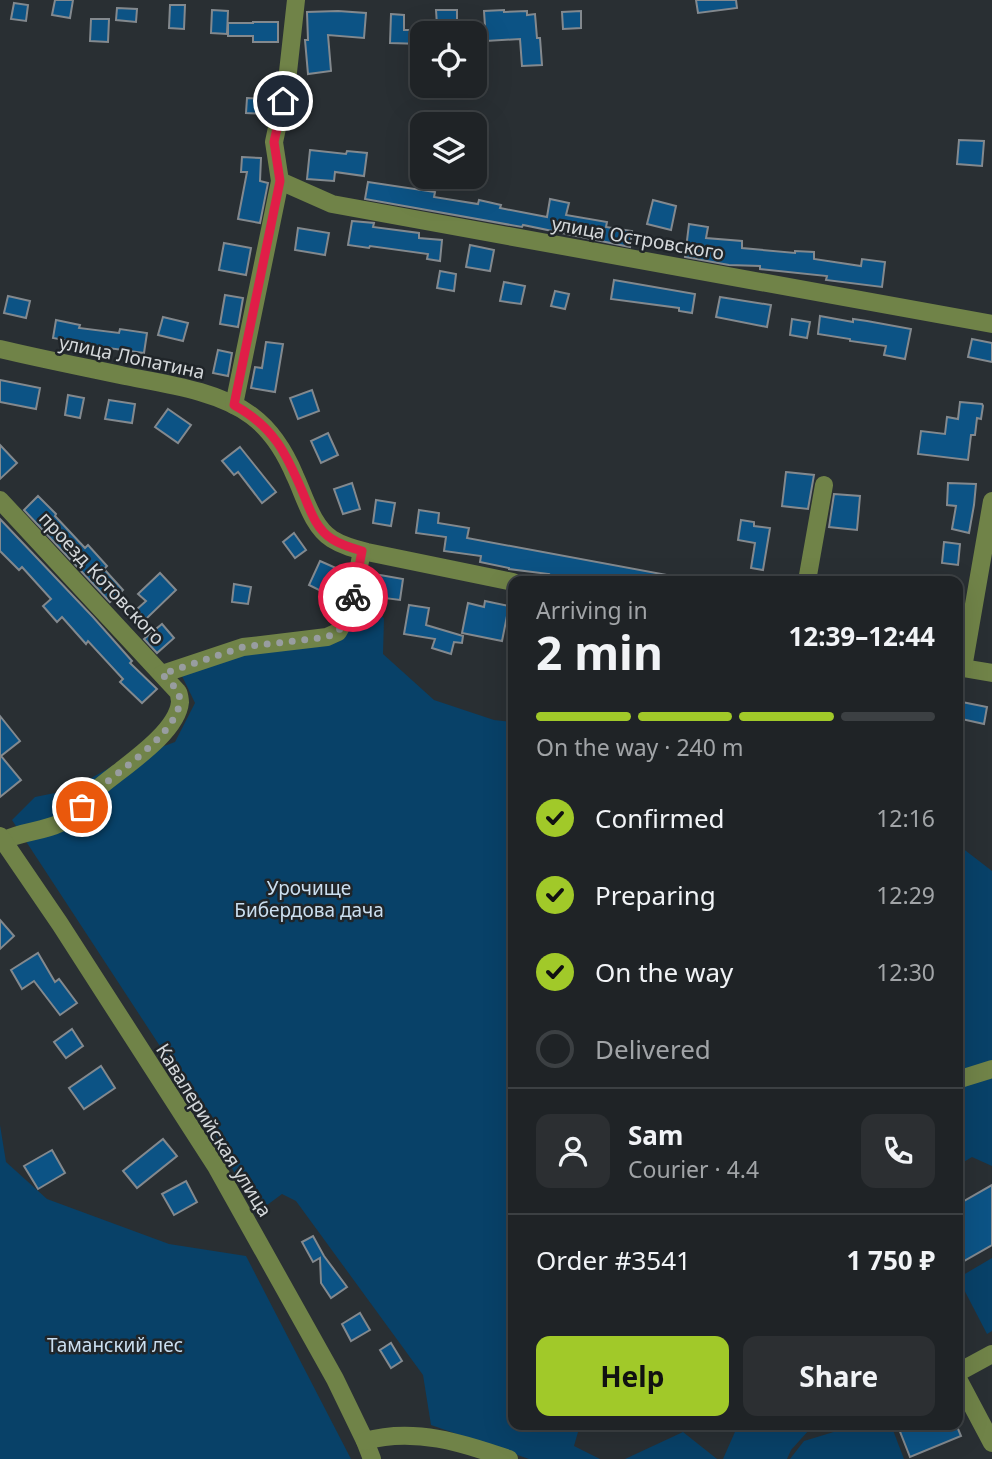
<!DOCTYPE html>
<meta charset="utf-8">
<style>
body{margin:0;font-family:"Noto Sans",sans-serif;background:#2c2f32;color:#f1f3f6;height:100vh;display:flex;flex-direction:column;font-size:26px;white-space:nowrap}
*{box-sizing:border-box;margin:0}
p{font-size:23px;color:#a1a4a7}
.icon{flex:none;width:38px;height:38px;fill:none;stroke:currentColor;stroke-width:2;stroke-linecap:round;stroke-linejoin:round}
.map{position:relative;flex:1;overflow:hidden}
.side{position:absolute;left:508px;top:576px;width:455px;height:854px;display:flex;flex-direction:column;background:#1f2326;border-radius:14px;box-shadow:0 7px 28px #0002,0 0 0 2px #3c4043}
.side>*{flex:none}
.controls{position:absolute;left:410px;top:21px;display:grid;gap:14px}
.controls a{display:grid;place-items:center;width:77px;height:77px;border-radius:14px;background:#1f2326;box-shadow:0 7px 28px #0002,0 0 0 2px #3c4043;font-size:35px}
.pin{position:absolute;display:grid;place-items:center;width:60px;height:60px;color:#fff;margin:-30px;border:4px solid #fff;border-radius:50%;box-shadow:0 2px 7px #0007}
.courier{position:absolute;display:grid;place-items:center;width:70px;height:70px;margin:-35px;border:5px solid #e11d48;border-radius:50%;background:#fff;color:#222;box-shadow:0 2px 9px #0007}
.summary em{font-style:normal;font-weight:700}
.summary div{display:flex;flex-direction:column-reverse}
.summary{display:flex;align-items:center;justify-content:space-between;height:119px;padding:0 28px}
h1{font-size:46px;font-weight:700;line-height:52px}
.bar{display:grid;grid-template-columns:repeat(4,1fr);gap:10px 7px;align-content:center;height:84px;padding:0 28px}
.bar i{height:9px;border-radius:5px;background:#3c4043}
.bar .active{background:#a1c929}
.bar p{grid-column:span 4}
.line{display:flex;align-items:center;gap:18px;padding:0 28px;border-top:2px solid #3c4043}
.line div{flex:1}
.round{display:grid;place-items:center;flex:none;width:74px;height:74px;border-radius:14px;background:#2c2f32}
ol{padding:0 28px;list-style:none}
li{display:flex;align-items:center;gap:21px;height:77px}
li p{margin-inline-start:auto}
li .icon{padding:7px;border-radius:50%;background:#a1c929;color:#111;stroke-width:4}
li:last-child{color:#a1a4a7}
li i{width:38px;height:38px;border:4px solid #3c4043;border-radius:50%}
.primary-button{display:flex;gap:14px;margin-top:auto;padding:14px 28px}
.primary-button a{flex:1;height:80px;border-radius:14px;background:#a1c929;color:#111;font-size:28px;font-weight:700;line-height:80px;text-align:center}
.primary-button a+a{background:#2c2f32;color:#f1f3f6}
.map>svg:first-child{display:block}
</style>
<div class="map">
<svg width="992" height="1459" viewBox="0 0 992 1459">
<rect width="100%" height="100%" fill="#292f33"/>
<g fill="#084168">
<path d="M361,604L384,618L383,654L434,700L494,720L513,722V1424L580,1425L574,1446L600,1459H529L431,1425L423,1375L296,1201L282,1194L255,1214L207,1118L12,820L35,797L70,790L118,763L175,742L195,703L182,676L261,649L339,642Z"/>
<path d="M957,844L992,871V1166L972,1157L957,1166Z"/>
<path d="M0,1125L6,1162L47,1199L169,1244L246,1256L351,1459H0Z"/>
<path d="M992,1258V1331L987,1334L958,1278Z"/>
<path d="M860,1424L891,1425L904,1459H790L804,1441Z"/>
<path d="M738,1425H807L809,1430L791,1450L787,1459H723Z"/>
<path d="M683,1432L717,1459H625Z"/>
</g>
<g fill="#0c5385" stroke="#83898e" stroke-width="2">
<path d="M55,0H73L70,18L52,15Z"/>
<path d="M696,0H736L737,8L698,13Z"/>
<path d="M14,3L28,5L26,21L11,19Z"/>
<path d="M170,5H185L184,29L169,28Z"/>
<path d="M117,8L137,9L136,22L116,20Z"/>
<path d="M212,10L228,11L227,34L211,33Z"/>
<path d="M436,10H457V24L437,25Z"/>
<path d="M504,10V12L527,11V15L535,14L537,38H540L542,65L522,66L520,39L486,41L484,11Z"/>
<path d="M338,11L366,13L364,38L328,35L331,71L308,74L305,40H308L307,12Z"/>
<path d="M581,11V28L563,29L562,12Z"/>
<path d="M391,14L404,15V30H422V44L390,43Z"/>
<path d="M91,19H109L108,42L90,41Z"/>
<path d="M253,22H278V42H253V36H228V23H253Z"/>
<path d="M247,98L266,99L265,114L246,113Z"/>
<path d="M959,140L984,141L982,166L957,164Z"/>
<path d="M310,150L346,154L347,151L367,153L364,176L335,172L334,181L307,179Z"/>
<path d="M242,157L261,158L260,181L268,183L260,223L238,219L247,172H241Z"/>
<path d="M368,182L435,192L434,197L478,204L479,200L501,205L500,208L547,217L550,199L569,203L566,215L607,222L606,227L632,231L630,247L523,225L522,227L365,199Z"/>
<path d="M653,200L676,206L671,230L647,224Z"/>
<path d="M352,221L374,223L373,227L419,233V238L442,240L440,261L427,259L428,254L370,246L369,248L348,245Z"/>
<path d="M689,224L708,227L706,238L742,241V248L795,253V251L814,252V259L861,266L862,259L885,262L882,287L826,280L827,276L760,269V266L729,265L685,257Z"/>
<path d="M298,228L329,233L325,255L295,250Z"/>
<path d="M224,243L251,248L246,275L219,270Z"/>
<path d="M470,245L494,250L490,271L466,267Z"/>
<path d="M440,271L456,274L454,291L437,288Z"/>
<path d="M614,280L695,294L692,313L679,311V308L611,299Z"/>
<path d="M504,282L525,286L521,304L500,301Z"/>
<path d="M555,291L569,294L565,309L551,306Z"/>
<path d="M225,295L243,298L238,327L220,324Z"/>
<path d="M8,296L30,301L26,318L4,313Z"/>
<path d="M720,297L771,305L767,327L716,317Z"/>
<path d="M820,316L853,322V319L867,321L911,329L905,359L884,355L886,346L850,341V339L818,334Z"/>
<path d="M163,317L188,323L183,341L158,335Z"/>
<path d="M792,319L810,322L807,338L790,335Z"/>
<path d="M56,320L80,325L79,328L119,333L120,329L147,333L144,353L109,348L107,356L87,353L88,344L53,338Z"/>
<path d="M972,339L992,343V362L968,357Z"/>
<path d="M266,342L283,344L275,392L251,388L255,367L262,368Z"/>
<path d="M218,350L232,353L228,376L213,373Z"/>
<path d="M0,380L40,388L36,409L0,402Z"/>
<path d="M312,390L319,411L298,419L290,398Z"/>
<path d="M68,395L84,398L80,418L65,415Z"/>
<path d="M109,400L135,404L132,423L105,419Z"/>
<path d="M960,402L982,404L983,406L981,419L977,418L975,435H971L968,460L918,454L921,431L945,434L947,417L958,419Z"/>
<path d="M168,409L191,425L178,443L155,427Z"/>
<path d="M328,433L338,455L321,463L311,441Z"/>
<path d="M0,445L17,463L0,479Z"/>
<path d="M240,447L276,492L262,503L238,472L234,475L222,461Z"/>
<path d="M786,472L814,475L808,509L782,506Z"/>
<path d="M352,483L360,509L343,514L334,489Z"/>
<path d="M948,483L976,484L974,505L969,533L952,529L956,506L947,505Z"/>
<path d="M834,494L860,496L857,530L829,527Z"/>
<path d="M38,496L56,514L55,516L85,548L88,545L107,566L104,569L123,590L110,602L24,510Z"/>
<path d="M376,500L395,503L391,526L373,523Z"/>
<path d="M419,510L439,513L438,523L469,528L467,538L667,575L666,581H561L548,578L549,574L509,569V568L480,562L481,556L444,551L446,537L416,533Z"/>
<path d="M0,519L93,617L132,661L130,663L157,689L142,703L120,682L123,679L88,641L86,644L62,617L57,622L43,606L51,599L22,567L19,570L0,551Z"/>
<path d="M741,520L754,522V526L770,528L763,570L751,568L755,543L738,540Z"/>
<path d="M294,533L306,550L295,558L283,542Z"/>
<path d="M944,542L960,544L958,565L942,563Z"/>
<path d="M320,561L345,572L333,597L309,585Z"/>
<path d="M160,573L176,590L146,619L136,610L146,601L138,594Z"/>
<path d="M380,575L403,579L400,600L376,597Z"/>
<path d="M234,584L251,587L248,604L232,602Z"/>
<path d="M485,601L509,606L502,641L462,633L468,603L484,607Z"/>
<path d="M409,605L429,608L426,625L463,636L462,643L454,642L451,654L432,648L435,639L404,634Z"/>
<path d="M162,624L174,638L157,653L144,639Z"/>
<path d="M957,701L987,707L984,724L957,718Z"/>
<path d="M0,716L20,741L1,756L21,780L0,797Z"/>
<path d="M0,920L14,936L0,949Z"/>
<path d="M38,953L55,982L59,979L77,1003L60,1015L34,981L22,989L11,970Z"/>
<path d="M72,1029L83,1046L66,1058L54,1042Z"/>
<path d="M101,1066L115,1088L84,1109L69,1088Z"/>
<path d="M163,1139L177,1156L137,1188L123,1171Z"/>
<path d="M52,1150L65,1173L38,1189L24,1166Z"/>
<path d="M186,1181L197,1202L174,1215L162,1194Z"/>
<path d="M992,1185V1245L957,1265V1205Z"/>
<path d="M313,1236L324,1256L347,1287L331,1298L321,1283L320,1258L313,1262L302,1242Z"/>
<path d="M360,1313L370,1330L351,1341L342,1324Z"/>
<path d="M391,1343L402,1361L391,1368L380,1350Z"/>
<path d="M910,1424H956L961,1436L910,1457L899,1429Z"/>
</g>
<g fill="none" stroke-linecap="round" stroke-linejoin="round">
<g stroke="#708348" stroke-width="18">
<path d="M280,181L332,204L992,324"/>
<path d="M0,349C42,359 83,367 125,376C166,384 219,391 252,416C272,431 285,452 295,476C305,497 312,526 332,539C343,546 355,549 367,552L513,582"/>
<path d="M234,405L280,181L274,142L287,81L296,0"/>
<path d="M0,500L178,692C179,693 180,701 180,702C177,735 118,770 95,791C82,803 79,814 60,823C42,832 21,831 3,841"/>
<path d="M807,581L824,485"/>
<path d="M957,667L992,673"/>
<path d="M963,668L992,501"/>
<path d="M162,674L243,647L327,637L338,632L350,611L362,551"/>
<path d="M0,836L60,924L217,1168L335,1379L365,1441L372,1459"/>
<path d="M957,1080L992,1069"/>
<path d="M957,1373L992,1354"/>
<path d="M957,1377L992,1443"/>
<path d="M365,1441C414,1427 463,1443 509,1459"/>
</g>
</g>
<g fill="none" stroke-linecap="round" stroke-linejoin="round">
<path stroke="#989da0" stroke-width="7" stroke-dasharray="0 12.6" d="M82,807C86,802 90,795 96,791C117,772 187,727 179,695C177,687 167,680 162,674L243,647L327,637L338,632L350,611L353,597"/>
<path stroke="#e11d48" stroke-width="9" d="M283,101L274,142L280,181L234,405C274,427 286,453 303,493C310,510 316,529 332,539C341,545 352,548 362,551L353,597"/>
</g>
<g text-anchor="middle" stroke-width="5" stroke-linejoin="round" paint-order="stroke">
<g font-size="19" fill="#d4d8db" stroke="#202529">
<text transform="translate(638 238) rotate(10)" y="7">улица Островского</text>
<text transform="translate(132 357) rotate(12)" y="7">улица Лопатина</text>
<text transform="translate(102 578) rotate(47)" y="7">проезд Котовского</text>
<text transform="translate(214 1130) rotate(58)" y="7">Кавалерийская улица</text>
</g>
<g font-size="19" fill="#cbdff0" stroke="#202529">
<text x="309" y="895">Урочище<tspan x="309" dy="22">Бибердова дача</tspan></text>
<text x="115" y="1352">Таманский лес</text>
</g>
</g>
</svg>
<div class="controls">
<a><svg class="icon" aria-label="locate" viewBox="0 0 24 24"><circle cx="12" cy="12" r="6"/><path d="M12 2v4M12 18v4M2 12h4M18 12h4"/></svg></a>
<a><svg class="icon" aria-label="layers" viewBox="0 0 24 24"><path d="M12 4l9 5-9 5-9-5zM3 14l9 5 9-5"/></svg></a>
</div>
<div class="pin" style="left:82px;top:807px;background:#ea580c"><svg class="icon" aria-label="bag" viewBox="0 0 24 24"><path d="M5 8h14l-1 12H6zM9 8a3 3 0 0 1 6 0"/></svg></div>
<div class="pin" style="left:283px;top:101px;background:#1f2937"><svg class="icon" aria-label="home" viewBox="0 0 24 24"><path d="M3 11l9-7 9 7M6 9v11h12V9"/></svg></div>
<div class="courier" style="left:353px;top:597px"><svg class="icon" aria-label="bike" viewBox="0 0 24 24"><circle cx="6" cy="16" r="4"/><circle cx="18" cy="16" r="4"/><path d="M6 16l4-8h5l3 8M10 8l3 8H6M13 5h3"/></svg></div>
<section class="side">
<div class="summary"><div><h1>2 min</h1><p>Arriving in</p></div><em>12:39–12:44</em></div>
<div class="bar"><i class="active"></i><i class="active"></i><i class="active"></i><i></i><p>On the way · 240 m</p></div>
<ol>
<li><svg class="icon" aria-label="check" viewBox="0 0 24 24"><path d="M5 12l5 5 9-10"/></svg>Confirmed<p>12:16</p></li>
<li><svg class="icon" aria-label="check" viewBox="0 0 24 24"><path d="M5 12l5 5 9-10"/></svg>Preparing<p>12:29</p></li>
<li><svg class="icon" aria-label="check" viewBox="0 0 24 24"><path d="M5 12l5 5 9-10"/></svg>On the way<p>12:30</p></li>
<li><i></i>Delivered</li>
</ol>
<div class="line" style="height:126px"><a class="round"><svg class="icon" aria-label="person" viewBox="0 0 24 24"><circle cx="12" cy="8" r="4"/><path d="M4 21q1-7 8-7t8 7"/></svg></a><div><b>Sam</b><p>Courier · 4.4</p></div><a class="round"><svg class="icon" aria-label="phone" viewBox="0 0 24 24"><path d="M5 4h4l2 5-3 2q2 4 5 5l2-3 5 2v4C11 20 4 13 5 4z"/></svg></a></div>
<div class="line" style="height:91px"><div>Order #3541</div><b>1 750 ₽</b></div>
<div class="primary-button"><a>Help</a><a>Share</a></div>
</section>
</div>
